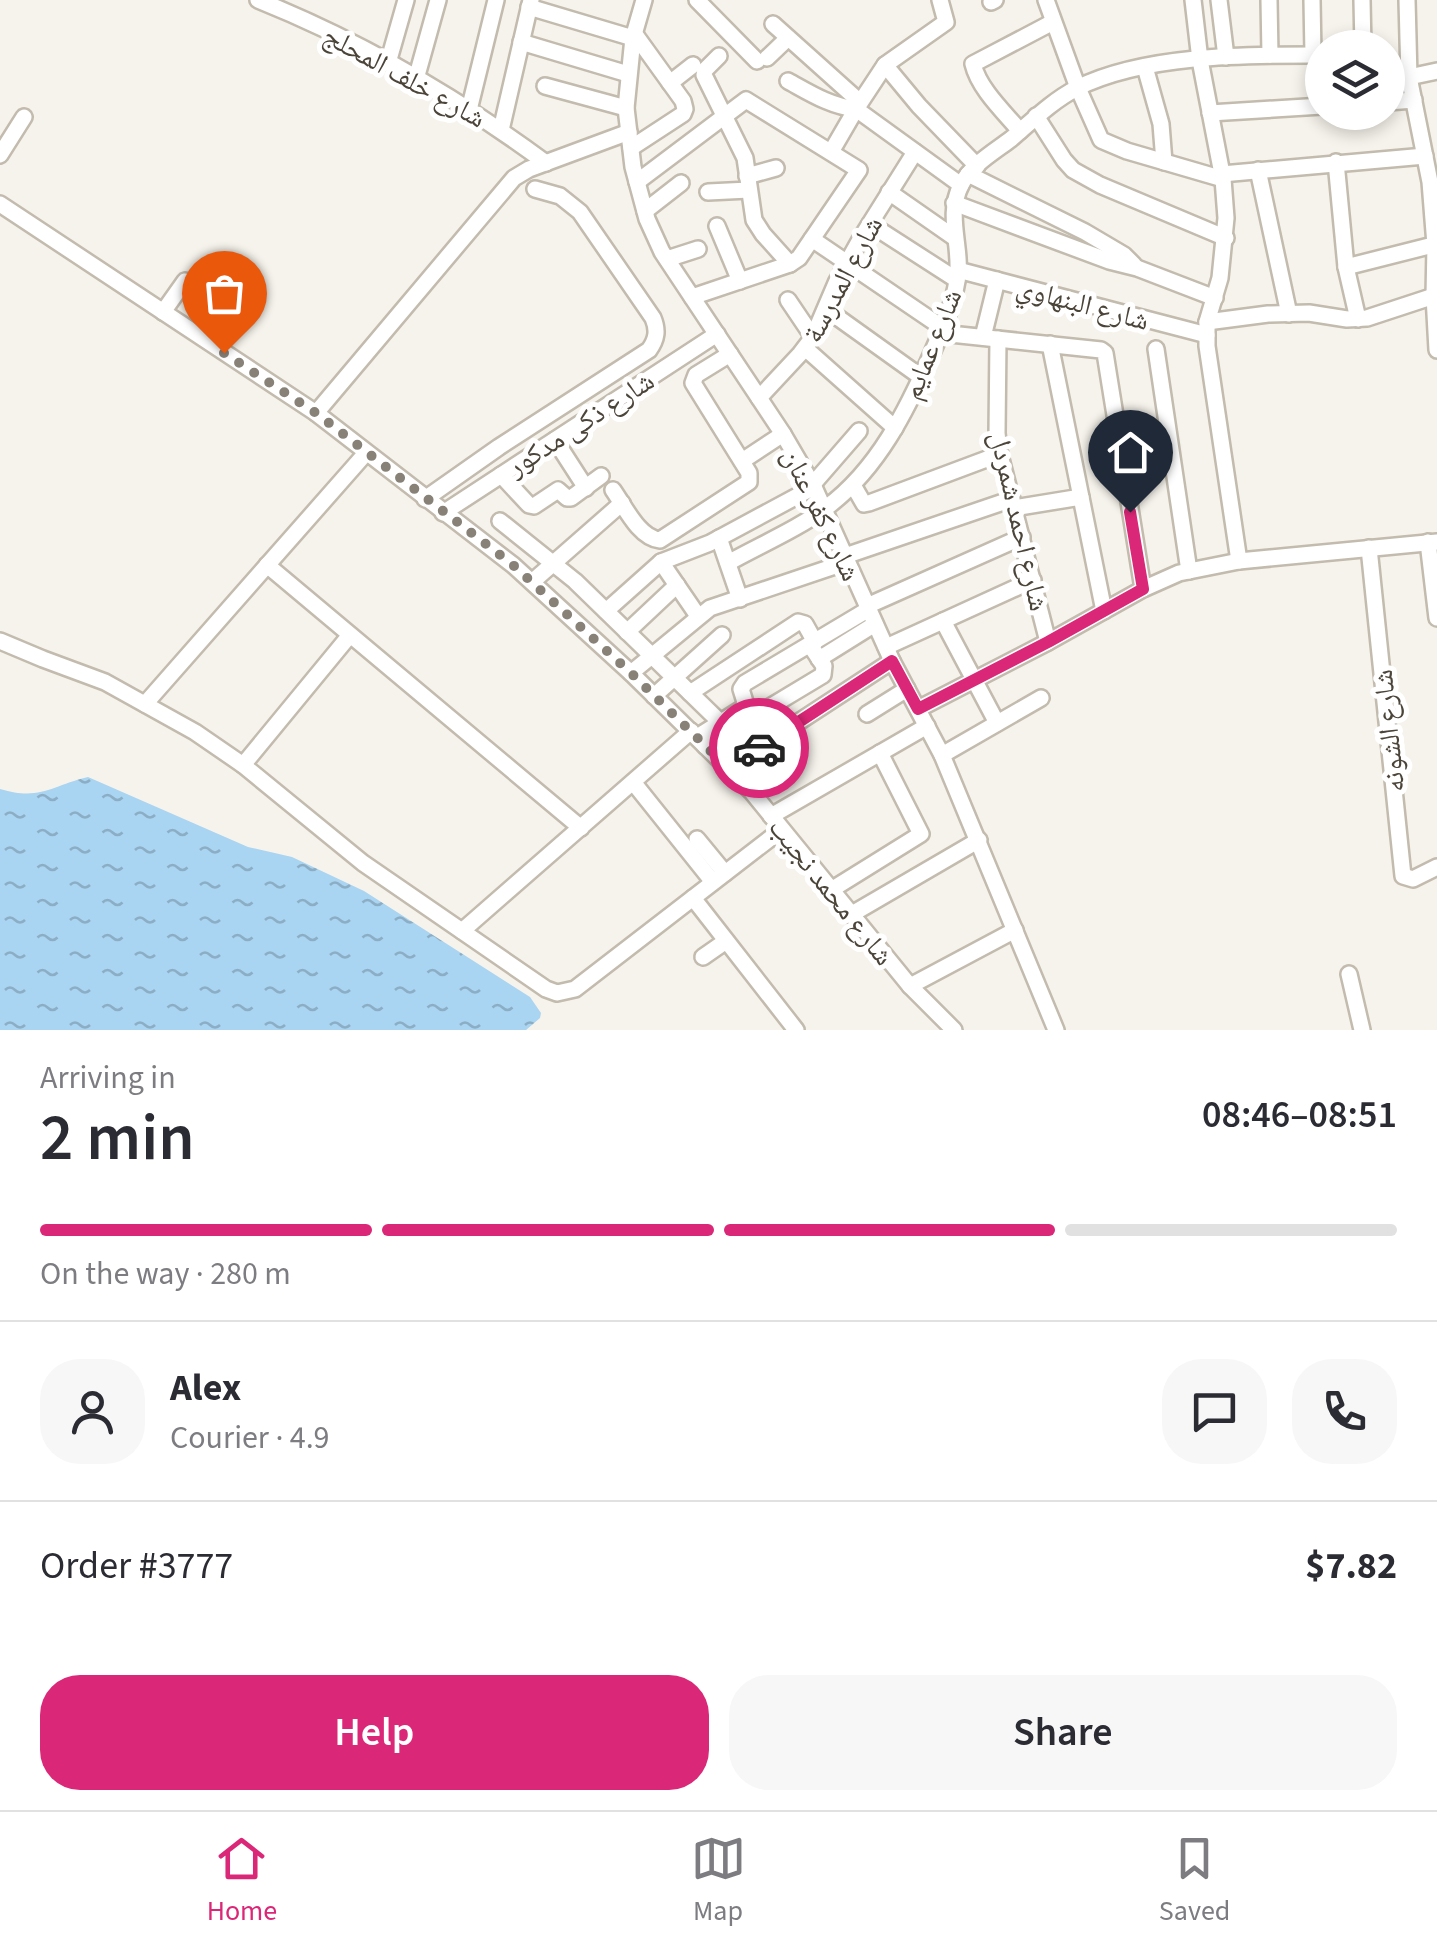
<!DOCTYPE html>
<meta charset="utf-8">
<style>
body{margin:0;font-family:"Source Sans 3","Noto Naskh Arabic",sans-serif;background:#f7f7f7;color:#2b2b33;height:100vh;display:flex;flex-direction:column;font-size:38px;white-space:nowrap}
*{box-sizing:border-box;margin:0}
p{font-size:32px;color:#7c7c81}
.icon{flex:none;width:55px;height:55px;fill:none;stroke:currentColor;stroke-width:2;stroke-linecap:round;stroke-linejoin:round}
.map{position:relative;height:1030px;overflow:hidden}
.side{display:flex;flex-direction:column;background:#fff;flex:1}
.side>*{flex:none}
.tools{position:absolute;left:1305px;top:30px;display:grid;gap:20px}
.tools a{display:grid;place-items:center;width:100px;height:100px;border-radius:50%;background:#fff;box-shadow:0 5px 15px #0003;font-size:50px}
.pin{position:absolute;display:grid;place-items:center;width:85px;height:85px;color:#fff;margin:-102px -42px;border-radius:50% 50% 50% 0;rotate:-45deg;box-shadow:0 0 10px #0007}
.pin .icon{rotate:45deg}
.courier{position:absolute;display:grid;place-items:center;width:100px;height:100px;margin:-50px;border:8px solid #db2777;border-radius:50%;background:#fff;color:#222;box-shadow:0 2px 12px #0007}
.head em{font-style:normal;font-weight:600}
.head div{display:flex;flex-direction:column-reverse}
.head{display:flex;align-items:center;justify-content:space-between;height:170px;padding:0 40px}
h1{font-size:65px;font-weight:600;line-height:75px}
.bar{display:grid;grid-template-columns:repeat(4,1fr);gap:15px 10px;align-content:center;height:120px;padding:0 40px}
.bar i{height:12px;border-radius:8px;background:#e1e1e2}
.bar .active{background:#db2777}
.bar p{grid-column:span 4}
.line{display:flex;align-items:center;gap:25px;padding:0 40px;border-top:2px solid #e1e1e2}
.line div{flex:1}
.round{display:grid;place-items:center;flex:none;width:105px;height:105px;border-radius:40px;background:#f7f7f7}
.button{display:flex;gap:20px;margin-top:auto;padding:20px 40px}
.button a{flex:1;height:115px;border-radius:40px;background:#db2777;color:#fff;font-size:40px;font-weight:600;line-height:115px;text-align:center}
.button a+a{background:#f7f7f7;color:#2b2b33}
.tab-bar{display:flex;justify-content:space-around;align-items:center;height:140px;border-top:2px solid #e1e1e2;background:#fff;font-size:28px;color:#7c7c81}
.tab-bar a{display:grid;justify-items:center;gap:5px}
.tab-bar .active{color:#db2777}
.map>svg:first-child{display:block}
</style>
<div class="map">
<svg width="1437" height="1030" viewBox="0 0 1437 1030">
<defs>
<pattern id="water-ripples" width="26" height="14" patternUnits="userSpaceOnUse" patternTransform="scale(2.5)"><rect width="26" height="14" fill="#a9d4f2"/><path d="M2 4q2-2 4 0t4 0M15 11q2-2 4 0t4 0" fill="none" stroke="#8caec5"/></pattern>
</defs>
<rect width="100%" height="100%" fill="#f6f3ec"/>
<path fill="url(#water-ripples)" d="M88,777L248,847L292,857L364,891L530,997L541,1013L540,1018L526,1030H0V789C40,801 51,786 88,777Z"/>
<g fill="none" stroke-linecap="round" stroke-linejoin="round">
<g stroke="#c2bbae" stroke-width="20">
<g id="minor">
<path d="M258,0C360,41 458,98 546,163"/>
<path d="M644,0L633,38L626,108L633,167L647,219L662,252L783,434L814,487L892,661L942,755L1056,1030"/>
<path d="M697,0L757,61"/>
<path d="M1046,0L1078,88L1101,140L1127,151L1223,179"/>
<path d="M1193,0L1200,60L1223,179L1226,218L1220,278L1207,322V346L1239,561"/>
<path d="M1219,0L1226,57"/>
<path d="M1269,0L1270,55"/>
<path d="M1312,0L1313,55"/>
<path d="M1362,0L1363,48"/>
<path d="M1407,0L1409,77L1430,182L1435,245L1434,296L1437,350"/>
<path d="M991,2L995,0"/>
<path d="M529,7L633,38"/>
<path d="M773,24L860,102"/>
<path d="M521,42L628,74"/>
<path d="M719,56L705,70L704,75L745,158L754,220L763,234L790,264"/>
<path d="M767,58L788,38"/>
<path d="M388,63L406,0"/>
<path d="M885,65L919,106L977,166"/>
<path d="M1145,67L1161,124L1164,162"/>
<path d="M1409,77L1437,71"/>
<path d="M416,79L438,0"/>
<path d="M788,81C810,93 830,106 856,109L961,185"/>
<path d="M670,83L693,65"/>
<path d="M545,86L626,108"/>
<path d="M1388,102L1414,100"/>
<path d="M469,110L496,0"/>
<path d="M1210,113L1322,106"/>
<path d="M1036,116L1064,160L1073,170L1100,185L1226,238"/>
<path d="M501,130L531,0"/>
<path d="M1020,131C1004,112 979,89 973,64L1053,22"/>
<path d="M631,148L683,114L685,109L683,101L634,33"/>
<path d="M831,152L856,109L885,65L946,22L940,0"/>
<path d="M0,155L24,117"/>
<path d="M1336,162L1346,267L1358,319"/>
<path d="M1258,170L1289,314"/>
<path d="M968,174L1085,232L1124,255L1134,265"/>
<path d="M1222,174L1425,156"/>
<path d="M747,176L776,168"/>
<path d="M637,182L746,100L859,170L799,258L790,264L692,297"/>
<path d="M708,192L749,190"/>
<path d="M889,192L955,238"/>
<path d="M954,203L1109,261L1137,268L1215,298"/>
<path d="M0,204L316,413L513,565L631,673L751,791L910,986L954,1030"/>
<path d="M645,211L681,183"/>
<path d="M870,224L957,280"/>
<path d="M717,226L740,281"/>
<path d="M812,239L943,328"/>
<path d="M667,259L698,249"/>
<path d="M1346,267L1437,244"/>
<path d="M958,270L1207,335"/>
<path d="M788,300L813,337"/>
<path d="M826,309L921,377"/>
<path d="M163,312L185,281"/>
<path d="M1207,322L1268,314L1309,313L1347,319L1367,318L1434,296"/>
<path d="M941,333L1101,350L1105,353L1143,589"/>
<path d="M983,337L997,280"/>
<path d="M998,339L997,433L999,451L1048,642"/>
<path d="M1050,344L1104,611"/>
<path d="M805,348L895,428"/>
<path d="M1156,349L1189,571"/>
<path d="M759,398L800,354L813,337L837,281L861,238L915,152"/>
<path d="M316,413L514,178L529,169L629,132"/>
<path d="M555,440L586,488"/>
<path d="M742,461L783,434"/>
<path d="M501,475L529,505L534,506L558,490L567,498H571L601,476"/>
<path d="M813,484L859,431"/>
<path d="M853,485L864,504L869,503L1000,454"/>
<path d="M613,490C625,507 639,538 660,540L749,482V473L693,383L696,375L730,354"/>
<path d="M425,499L499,447L649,350C657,339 658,330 653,318L580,212L560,196L535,189"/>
<path d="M1014,508L1081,497"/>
<path d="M443,513L717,334"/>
<path d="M500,521L575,581L720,722"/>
<path d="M719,538L740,599"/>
<path d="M1428,542L1437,618"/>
<path d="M1369,548L1403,876L1413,879L1437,867"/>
<path d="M845,556L1012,499"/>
<path d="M661,562L698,616"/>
<path d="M728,563C760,545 798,529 827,507C878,469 907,410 932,353C942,330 953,306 957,281C963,248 945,217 961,185C971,165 994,152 1011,139C1032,121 1052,101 1077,88C1145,54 1247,55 1322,55"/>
<path d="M267,565L581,828"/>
<path d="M532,582L622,503"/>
<path d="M867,606L1022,537"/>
<path d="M606,611L661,562L710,543L814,487"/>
<path d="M943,621L997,723"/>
<path d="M627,632L677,585"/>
<path d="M0,641L43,659L105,682L195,732L243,765L363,863L546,989L557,993L575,989L781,830"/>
<path d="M886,647L1033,580"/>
<path d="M819,659L875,624"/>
<path d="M631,673L710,608L847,562"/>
<path d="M690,693L798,622L805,624L815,642"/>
<path d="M654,696L722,635"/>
<path d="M145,704L366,453"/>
<path d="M918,709L1048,642L1143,589L1179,573L1239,561L1437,542"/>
<path d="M867,714L907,689"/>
<path d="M697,737L743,708L745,702L741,689L745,683L869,609"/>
<path d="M705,746L823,675L824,666L810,645"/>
<path d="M942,755L1041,698"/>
<path d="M243,765L350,635"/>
<path d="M728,768L892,661"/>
<path d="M633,782L713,882"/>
<path d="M771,816L927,726"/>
<path d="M697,839L725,873"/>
<path d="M831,890L921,834L880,753"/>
<path d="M693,898L796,1030"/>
<path d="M852,914L979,840"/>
<path d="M462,931L691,731"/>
<path d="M703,957L726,941"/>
<path d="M1349,974L1362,1030"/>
<path d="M910,986L1015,930"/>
</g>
</g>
<use href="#minor" stroke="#fff" stroke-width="15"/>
</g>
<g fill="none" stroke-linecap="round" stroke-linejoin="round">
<path stroke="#878178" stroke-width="10" stroke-dasharray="0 18" d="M224,353L316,413L513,565L631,673L728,768L759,748"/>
<path stroke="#db2777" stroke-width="12" d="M759,748L892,661L918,709L1048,642L1143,589L1130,512"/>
</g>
<g text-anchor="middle" stroke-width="10" stroke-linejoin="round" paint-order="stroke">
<g font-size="28" fill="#4b4439" stroke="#fff">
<text transform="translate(405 76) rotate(29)" y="10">شارع خلف المحلج</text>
<text transform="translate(842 279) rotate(-62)" y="10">شارع المدرسة</text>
<text transform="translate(1083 303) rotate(15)" y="10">شارع البنهاوي</text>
<text transform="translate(931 344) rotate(-68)" y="10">شارع عمايم</text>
<text transform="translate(580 423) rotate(-33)" y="10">شارع ذكى مدكور</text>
<text transform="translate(822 514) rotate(64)" y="10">شارع كفر عنان</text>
<text transform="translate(1020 521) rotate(77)" y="10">شارع احمد شمردل</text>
<text transform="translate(1388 731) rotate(-96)" y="10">شارع الشونه</text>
<text transform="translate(832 891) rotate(51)" y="10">شارع محمد نجيب</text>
</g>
</g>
</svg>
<div class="tools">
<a><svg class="icon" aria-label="layers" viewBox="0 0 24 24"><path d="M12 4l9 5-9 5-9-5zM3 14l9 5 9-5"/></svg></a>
</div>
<div class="pin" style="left:224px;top:353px;background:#ea580c"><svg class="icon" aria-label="bag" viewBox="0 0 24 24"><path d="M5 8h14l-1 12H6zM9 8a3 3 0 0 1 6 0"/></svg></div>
<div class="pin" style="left:1130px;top:512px;background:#1f2937"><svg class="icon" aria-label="home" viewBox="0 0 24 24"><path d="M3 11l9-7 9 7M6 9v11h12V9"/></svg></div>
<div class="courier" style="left:759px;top:748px"><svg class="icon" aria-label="car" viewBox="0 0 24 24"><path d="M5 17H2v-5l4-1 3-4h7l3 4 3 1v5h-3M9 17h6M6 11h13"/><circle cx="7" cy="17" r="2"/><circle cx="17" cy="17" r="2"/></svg></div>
</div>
<section class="side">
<div class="head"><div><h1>2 min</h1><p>Arriving in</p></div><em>08:46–08:51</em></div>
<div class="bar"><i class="active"></i><i class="active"></i><i class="active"></i><i></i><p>On the way · 280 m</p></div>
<div class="line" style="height:180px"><a class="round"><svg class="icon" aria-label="person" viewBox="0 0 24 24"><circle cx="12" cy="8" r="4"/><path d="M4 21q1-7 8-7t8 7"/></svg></a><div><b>Alex</b><p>Courier · 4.9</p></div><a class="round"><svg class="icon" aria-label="chat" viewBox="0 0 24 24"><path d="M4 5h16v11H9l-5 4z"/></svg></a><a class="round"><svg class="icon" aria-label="phone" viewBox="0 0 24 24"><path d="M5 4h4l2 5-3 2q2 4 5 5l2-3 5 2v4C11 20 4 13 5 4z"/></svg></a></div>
<div class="line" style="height:130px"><div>Order #3777</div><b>$7.82</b></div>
<div class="button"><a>Help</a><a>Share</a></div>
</section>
<nav class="tab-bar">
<a class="active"><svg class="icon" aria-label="home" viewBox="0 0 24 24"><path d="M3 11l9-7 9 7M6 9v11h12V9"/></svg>Home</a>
<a><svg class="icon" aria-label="map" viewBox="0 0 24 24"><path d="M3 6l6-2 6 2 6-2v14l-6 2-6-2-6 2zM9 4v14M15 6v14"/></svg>Map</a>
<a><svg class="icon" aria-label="saved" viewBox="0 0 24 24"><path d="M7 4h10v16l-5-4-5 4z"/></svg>Saved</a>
</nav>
